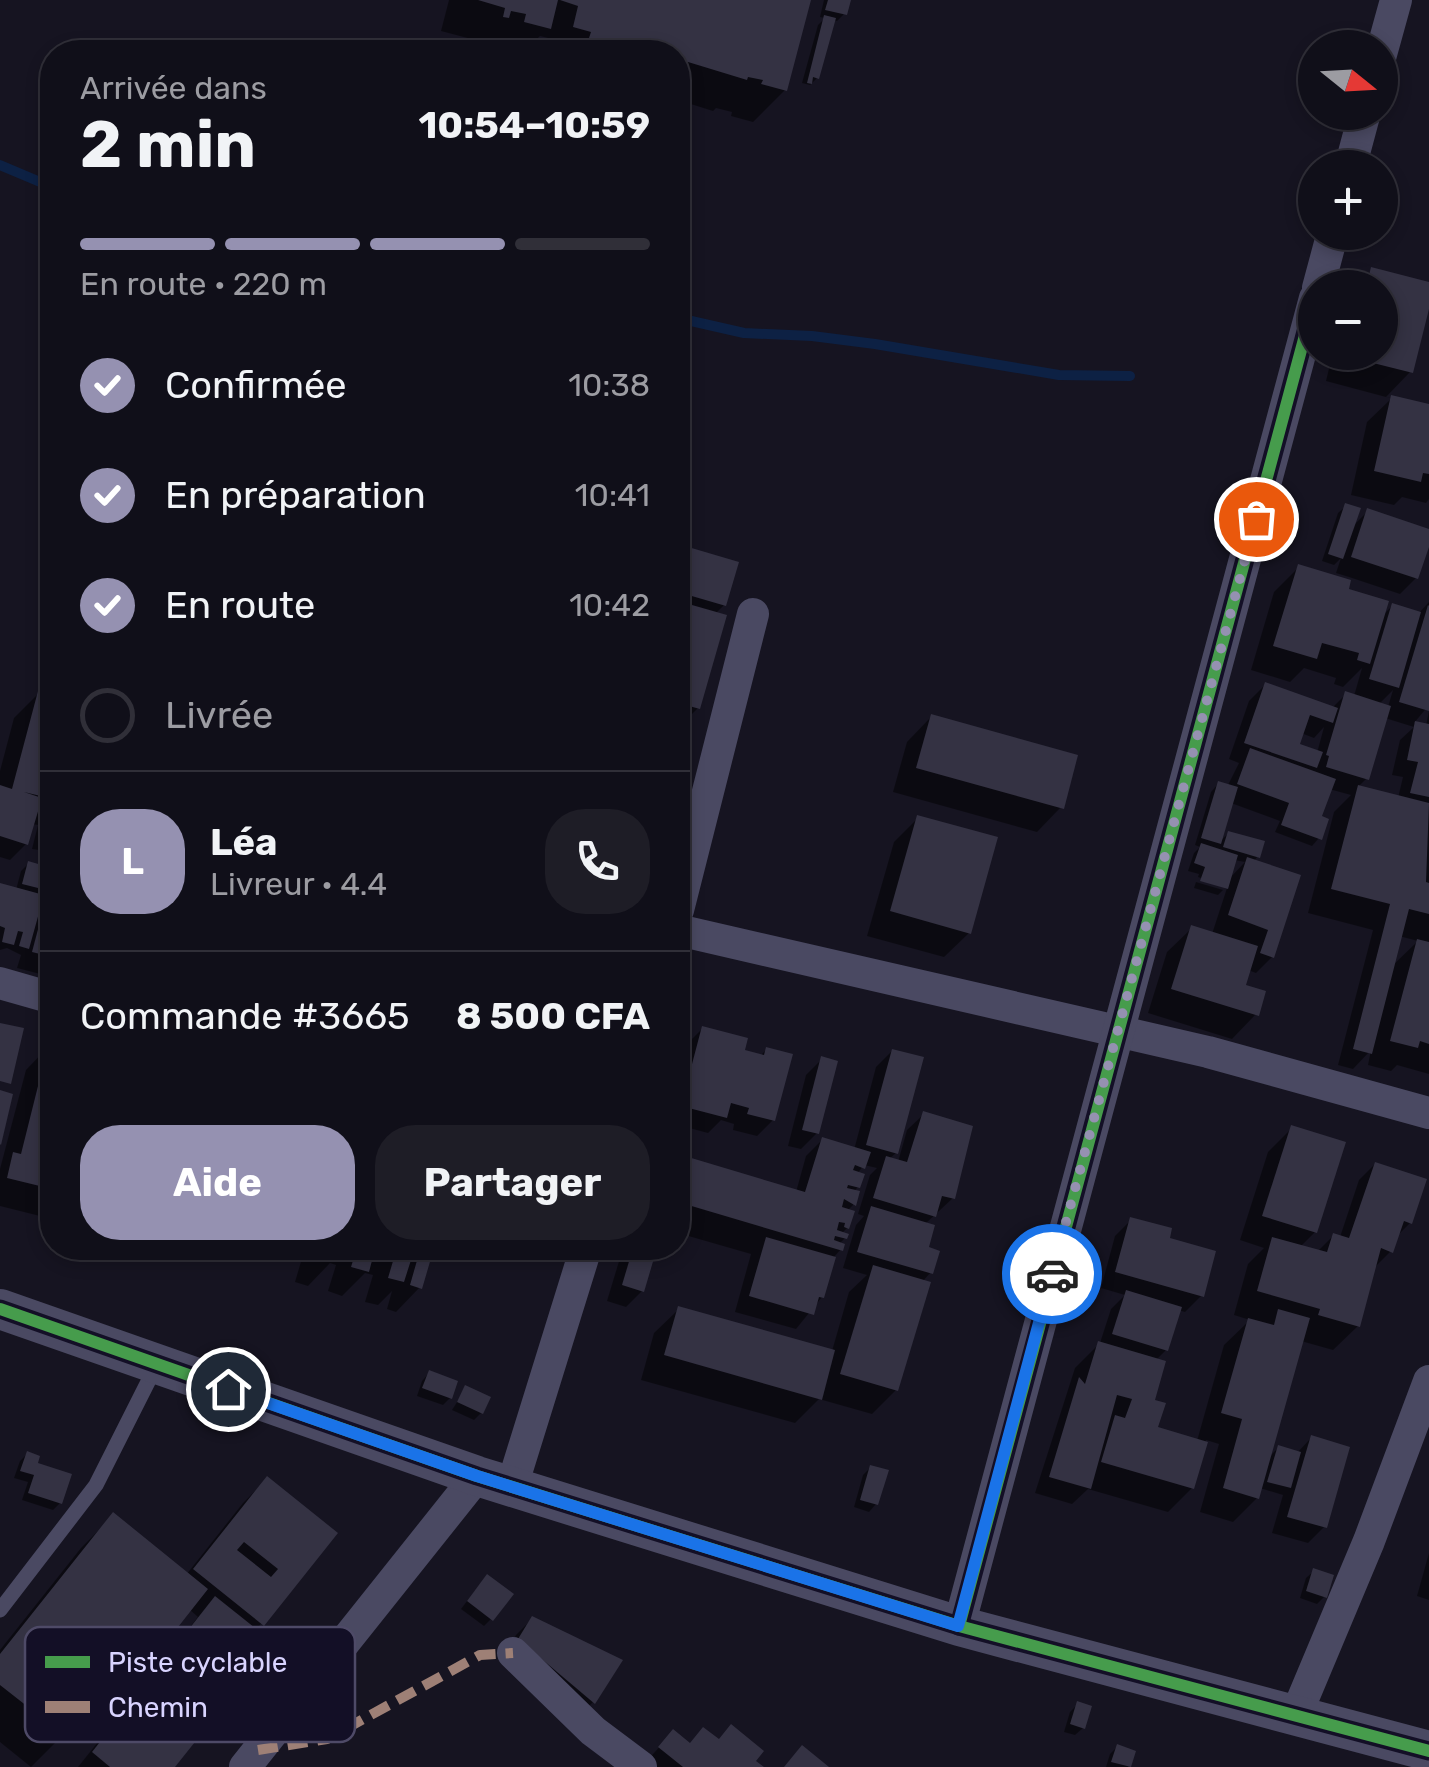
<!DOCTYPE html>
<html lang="fr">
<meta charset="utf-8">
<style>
body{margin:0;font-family:Rubik,sans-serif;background:#1e1d26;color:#f1f3f6;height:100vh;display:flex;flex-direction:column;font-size:38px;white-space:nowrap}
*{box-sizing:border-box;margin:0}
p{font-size:32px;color:#9c9ca2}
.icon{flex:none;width:55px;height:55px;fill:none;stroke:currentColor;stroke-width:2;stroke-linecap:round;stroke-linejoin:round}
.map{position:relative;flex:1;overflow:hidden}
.details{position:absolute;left:40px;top:40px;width:650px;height:1220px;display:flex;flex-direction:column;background:#100f19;border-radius:40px;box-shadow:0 5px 15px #0003,0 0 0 2px #302f38}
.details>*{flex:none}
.needle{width:65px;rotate:108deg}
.fabs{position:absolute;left:1298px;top:30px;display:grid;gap:20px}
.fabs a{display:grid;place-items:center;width:100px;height:100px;border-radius:50%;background:#100f19;box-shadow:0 5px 15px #0003,0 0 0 2px #302f38;font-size:50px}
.pin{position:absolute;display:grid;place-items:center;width:85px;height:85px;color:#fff;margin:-42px;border:5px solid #fff;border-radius:50%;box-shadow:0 2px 10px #0007}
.courier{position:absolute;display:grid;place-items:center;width:100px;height:100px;margin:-50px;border:8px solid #1a73e8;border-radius:50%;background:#fff;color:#222;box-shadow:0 2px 12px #0007}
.headline em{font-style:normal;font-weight:700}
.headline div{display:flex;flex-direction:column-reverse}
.headline{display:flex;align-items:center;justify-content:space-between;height:170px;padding:0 40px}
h1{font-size:65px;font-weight:700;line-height:75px}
.bar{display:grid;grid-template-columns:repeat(4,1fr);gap:15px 10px;align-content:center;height:120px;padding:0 40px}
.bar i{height:12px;border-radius:8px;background:#302f38}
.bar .active{background:#9591b1}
.bar p{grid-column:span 4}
.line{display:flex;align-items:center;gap:25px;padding:0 40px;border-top:2px solid #302f38}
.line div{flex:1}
.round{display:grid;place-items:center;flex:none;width:105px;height:105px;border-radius:40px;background:#1e1d26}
ol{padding:0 40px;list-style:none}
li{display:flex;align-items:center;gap:30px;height:110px}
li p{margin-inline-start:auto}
li .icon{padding:10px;border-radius:50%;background:#9591b1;color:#fff;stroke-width:4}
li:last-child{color:#9c9ca2}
li i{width:55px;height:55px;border:5px solid #302f38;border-radius:50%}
.primary-button{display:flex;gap:20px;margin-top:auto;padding:20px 40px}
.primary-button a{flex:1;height:115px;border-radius:40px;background:#9591b1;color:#fff;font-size:40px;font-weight:700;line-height:115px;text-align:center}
.primary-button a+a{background:#1e1d26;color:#f1f3f6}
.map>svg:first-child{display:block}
</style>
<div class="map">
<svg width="1429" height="1767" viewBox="0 0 1429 1767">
<rect width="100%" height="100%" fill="#161421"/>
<g fill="#0007" fill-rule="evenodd">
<path d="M449,0H809L785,90L753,122L731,116L732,112L716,108L713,111L678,100V52H544L548,38L540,36L523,52H494L495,46L481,43L473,49L475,40L441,31Z"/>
<path d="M824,0H848L844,14L837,21L833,20L817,78L810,85L802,83L818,25L825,18L820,17Z"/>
<path d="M1372,270L1429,284V298L1410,372L1386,397L1326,381L1333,352H1380V288H1355Z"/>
<path d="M1386,397L1429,406V499L1426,503L1402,497L1394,505L1351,495L1367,422L1392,398Z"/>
<path d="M1346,506L1352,527L1368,511L1429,532L1416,578L1400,594L1349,577L1346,591L1382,616L1392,606L1418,614L1429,602V705L1414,723L1426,726L1429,711V1074L1397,1065L1391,1071L1368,1065L1371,1050L1353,1069L1338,1065L1373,930L1308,913L1334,812L1351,795L1329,789L1321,813L1319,838L1312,846L1275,832L1280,821L1231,803L1218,843L1228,834L1258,856L1253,862L1298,876L1272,957L1256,973L1248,970L1243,987L1256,1014L1232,1039L1148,1013L1167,952L1192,928L1212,934L1228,885L1225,889V886L1198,877L1199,874L1188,871L1194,853L1200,847L1195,845L1211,792L1218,784L1227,787L1239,763L1229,759L1249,701L1265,685L1332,708L1346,694L1354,696L1362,668L1343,687L1334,684L1336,678L1304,668L1290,682L1251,670L1274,592L1299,567L1348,582L1349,577L1336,573L1341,558L1334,565L1322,561L1338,513ZM1393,690L1388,707L1379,704ZM1385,718L1414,727L1400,740L1392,775L1403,777L1398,798L1358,787L1366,779ZM1324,727L1317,753L1297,746L1301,733L1314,738ZM1234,860L1245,862L1229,879ZM1399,936L1418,941L1391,967Z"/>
<path d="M678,547L736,564L724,605L715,614L698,708L678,728Z"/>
<path d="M38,694L52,698V852L32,849L38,825L32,824L26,844L10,860L0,857V771L14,718Z"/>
<path d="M931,717L1061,807L1037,832L893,792L907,742Z"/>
<path d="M918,818L969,933L944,957L867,936L894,842Z"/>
<path d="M28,864L49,869L42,896L52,887V977L17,968L21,955L7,948L0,950V886L16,890L21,871Z"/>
<path d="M1196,882L1223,890L1218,895L1194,888Z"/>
<path d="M702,1029L742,1052L759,1057L766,1050L773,1120L757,1136L733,1130L734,1124L721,1120L708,1133L678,1125V1079L686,1045Z"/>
<path d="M50,1045L52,1046V1219L0,1206V1169L26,1070Z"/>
<path d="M892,1051L896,1153L889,1159L898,1162L907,1130L924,1114L953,1198L925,1224L931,1272L922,1282L896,1390L872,1414L819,1399L795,1423L641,1380L654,1333L679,1309L832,1351L849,1292L867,1275L843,1268L856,1225L864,1216L858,1214L870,1175L877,1168L864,1165L857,1174L858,1187L853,1192L857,1193L853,1205L847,1211V1228L841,1234L845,1238L839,1244L841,1249L834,1257L822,1297L796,1329L735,1312L751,1254L678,1233V1157L796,1192L806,1156L822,1140L854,1150L876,1067Z"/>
<path d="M822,1059L817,1133L801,1149L788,1146L806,1075Z"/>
<path d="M1292,1128L1315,1232L1300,1247L1317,1252L1334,1235L1340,1237L1359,1180L1375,1164L1410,1223L1396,1237L1391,1251L1375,1267L1358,1326L1333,1350L1301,1341L1268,1458L1279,1447L1297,1453L1311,1438L1324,1527L1308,1543L1272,1533L1283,1495L1260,1488L1257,1498L1233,1522L1200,1512L1219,1444L1206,1440L1192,1488L1168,1512L1088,1489L1072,1504L1035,1493L1075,1368L1100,1343L1111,1309L1125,1295L1101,1288L1115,1236L1131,1220L1167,1240L1202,1295L1185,1312L1178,1310L1166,1350L1155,1361L1152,1402L1155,1429L1197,1441L1224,1345L1250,1320L1234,1315L1248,1264L1264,1248L1240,1240L1268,1152Z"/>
<path d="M305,1248H431L420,1287L396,1312L387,1309L392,1291L378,1305L365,1302L373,1275L365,1273L342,1296L328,1291L336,1265L330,1263L308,1286L295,1282Z"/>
<path d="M623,1248H655L642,1291L626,1307L607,1301Z"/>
<path d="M429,1373L450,1398L443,1405L417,1396L422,1381Z"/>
<path d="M466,1388L481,1413L474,1420L452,1410Z"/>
<path d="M27,1454L60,1503L53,1510L22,1500L28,1482L14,1478L20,1461Z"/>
<path d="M871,1467L876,1504L869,1512L854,1507L863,1475Z"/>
<path d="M267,1479L335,1533L255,1631L172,1767H78L198,1617L189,1609L143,1667L112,1699L99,1689L63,1735L31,1767L0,1742V1650L81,1548L113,1516L186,1575L243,1503Z"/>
<path d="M1429,1553V1600L1417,1596Z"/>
<path d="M1314,1571L1325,1596L1317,1604L1300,1598L1306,1578Z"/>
<path d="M480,1584L491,1619L484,1626L461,1609Z"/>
<path d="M532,1619L619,1661L593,1702L577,1718L504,1656L516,1635Z"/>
<path d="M1078,1704L1083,1728L1075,1735L1064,1732L1070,1712Z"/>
<path d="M673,1732L688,1745L752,1761L760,1767H648L644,1764Z"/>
<path d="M1117,1747L1133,1752L1128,1767H1106L1110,1754Z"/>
</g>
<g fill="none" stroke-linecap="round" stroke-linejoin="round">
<g stroke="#0d2144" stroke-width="10">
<path d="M0,165L52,187"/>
<path d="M678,318L744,333L812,336L875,344L1059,375L1130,376"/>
</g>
</g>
<g fill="#343243" fill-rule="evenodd">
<path d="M478,0H558L551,29L524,22L526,14L511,11L509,18L503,17L505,8Z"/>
<path d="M560,0H811L787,91L761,84L763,80L748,77L747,80L688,62L685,72L678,70V52H642L629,46L627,52H603L604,48L587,44L591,32L573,27L578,6Z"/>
<path d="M828,0H851L847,15L825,10Z"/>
<path d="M824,15L836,18L819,79L813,77L812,84L807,83Z"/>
<path d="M1371,267L1429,282V309L1413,373L1349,357L1350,352H1380V288H1366Z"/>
<path d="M1391,395L1429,404V474L1423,473L1421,482L1374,471Z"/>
<path d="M1345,503L1361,508L1343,559L1328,554Z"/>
<path d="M1367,508L1429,529V547L1418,579L1351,557Z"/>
<path d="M678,544L739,562L726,606L678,592Z"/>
<path d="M1298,564L1351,580L1349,589L1389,601L1370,664L1357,660L1359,653L1322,643L1317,659L1273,646Z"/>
<path d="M678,601L727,615L700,709L678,703Z"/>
<path d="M1392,603L1421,612L1399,688L1369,679Z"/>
<path d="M1428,605L1429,606V711L1399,702Z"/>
<path d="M1265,682L1338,708L1333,723L1310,715L1300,744L1323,752L1317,768L1244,743Z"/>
<path d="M38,691L52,695V846L38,842L49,798L24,792L42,798L28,845L0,836V785L12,789Z"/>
<path d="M1345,691L1391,706L1369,780L1326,767L1329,756L1326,755Z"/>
<path d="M931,714L1078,755L1064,809L916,768Z"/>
<path d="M1415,721L1429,724V797L1410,793L1418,762L1407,760Z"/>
<path d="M1250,748L1336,779L1322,816L1329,819L1322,840L1281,825L1289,803L1237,784Z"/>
<path d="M1218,781L1238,787L1221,844L1201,838Z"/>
<path d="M1358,785L1429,803L1426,882L1429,883V914L1409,909L1372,1054L1353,1049L1390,904L1331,889Z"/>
<path d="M917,815L998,837L971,934L890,911Z"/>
<path d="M1228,831L1265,841L1260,858L1223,847Z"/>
<path d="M1201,843L1238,855L1228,889L1200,881L1205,867L1194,863Z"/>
<path d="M1247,857L1301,875L1274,958L1260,953L1268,930L1228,915Z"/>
<path d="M28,861L52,868L46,890L22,884Z"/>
<path d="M51,880L52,881V957L32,952Z"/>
<path d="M0,883L44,895L29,949L19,946L23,932L18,931L14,945L2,942L5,928L0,926Z"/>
<path d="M1191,925L1258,946L1246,985L1266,991L1259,1016L1171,989Z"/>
<path d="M1417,939L1429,942V1044L1420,1041L1418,1048L1390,1041Z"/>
<path d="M0,1023L24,1028L11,1084L0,1081Z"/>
<path d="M702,1026L748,1038L745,1050L764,1055L766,1047L793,1054L775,1121L747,1114L749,1108L731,1103L727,1118L681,1106Z"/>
<path d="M49,1042L52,1043V1189L7,1178L13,1152L21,1154Z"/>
<path d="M892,1049L924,1057L898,1154L866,1145Z"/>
<path d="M821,1056L838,1061L819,1134L802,1130Z"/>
<path d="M0,1090L13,1094L1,1145L0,1144Z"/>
<path d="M923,1111L973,1126L955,1199L942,1196L936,1217L873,1198L886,1156L907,1162Z"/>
<path d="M1291,1125L1346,1142L1317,1233L1262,1216Z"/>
<path d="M822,1137L871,1152L865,1169L855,1165L853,1170L865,1174L860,1188L848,1185L847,1188L860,1191L856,1206L844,1199L842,1207L855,1211L849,1229L844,1227L845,1223L839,1222L837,1230L849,1234L847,1239L835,1236L834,1240L845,1244L843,1251L678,1202V1154L805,1192Z"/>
<path d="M1375,1162L1427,1179L1412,1224L1404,1221L1393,1253L1381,1248L1360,1327L1318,1315L1320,1309L1257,1291L1272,1237L1327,1252L1333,1233L1349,1238Z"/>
<path d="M871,1206L935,1225L929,1247L940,1251L933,1274L857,1252Z"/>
<path d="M1130,1217L1172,1228L1170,1238L1216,1251L1204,1297L1115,1272Z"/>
<path d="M766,1237L836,1257L824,1298L819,1297L814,1315L749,1296Z"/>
<path d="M321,1248H338L334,1262L318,1258Z"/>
<path d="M357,1248L375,1249L369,1272L351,1267Z"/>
<path d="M389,1248H434L422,1289L410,1285L418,1257L407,1253L405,1258L411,1260L404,1282L388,1278L396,1251Z"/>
<path d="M633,1248H657L644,1292L622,1285Z"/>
<path d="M873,1265L931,1282L898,1391L840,1374Z"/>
<path d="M1126,1290L1182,1307L1168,1351L1112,1334Z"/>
<path d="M678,1306L835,1350L822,1400L664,1355Z"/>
<path d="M1278,1309L1310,1318L1259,1499L1223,1488L1242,1419L1221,1413L1248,1318L1274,1325Z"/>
<path d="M1098,1341L1166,1361L1155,1400L1166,1403L1158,1427L1208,1442L1194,1489L1101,1462L1115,1415L1125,1418L1132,1399L1117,1395L1091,1489L1049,1477L1079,1377L1085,1384Z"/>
<path d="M429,1370L458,1381L452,1399L422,1388Z"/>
<path d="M465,1385L491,1397L483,1414L457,1402Z"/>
<path d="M1311,1435L1350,1447L1327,1528L1287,1517Z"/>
<path d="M1278,1445L1301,1452L1291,1488L1267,1482Z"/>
<path d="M27,1451L40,1456L38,1463L72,1474L62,1504L28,1493L34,1475L20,1471Z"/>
<path d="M870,1465L889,1470L878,1505L860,1500Z"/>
<path d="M267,1476L338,1533L264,1626L193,1569ZM244,1542L278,1569L271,1577L237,1550Z"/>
<path d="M113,1512L208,1589L145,1669L129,1655L65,1736L0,1685V1654Z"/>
<path d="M1313,1568L1334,1575L1327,1598L1306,1591Z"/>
<path d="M487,1574L514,1594L493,1621L467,1601Z"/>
<path d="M215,1596L274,1643L175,1767H110L92,1752Z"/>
<path d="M532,1616L623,1660L595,1704L518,1639Z"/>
<path d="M1077,1701L1092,1706L1085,1729L1070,1724Z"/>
<path d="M731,1724L764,1751L756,1761L764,1767H683L658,1747L673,1729L690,1743L703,1727L719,1739Z"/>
<path d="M1117,1744L1136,1751L1131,1767L1111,1762Z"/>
<path d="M802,1745L829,1767H784Z"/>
</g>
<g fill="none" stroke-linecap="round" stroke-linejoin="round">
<path stroke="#4a4962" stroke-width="15" d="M0,1610L96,1485L156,1366"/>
<g stroke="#4a4962" stroke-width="32">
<path d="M1380,58L1396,0"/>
<path d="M1350,168L1365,112"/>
<path d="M1318,288L1333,232"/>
<path d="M678,910L753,614"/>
<path d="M678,930L1208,1052L1429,1113"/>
<path d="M0,983L52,998"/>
<path d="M512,1486L586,1248"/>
<path d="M959,1626L1315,298"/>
<path d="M513,1653L593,1731L641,1767"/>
<path d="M1296,1715L1369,1541L1429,1381"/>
<path d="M245,1767L477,1476"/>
</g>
<path stroke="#4a4962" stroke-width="40" d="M0,1309L477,1476L959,1626L1429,1751"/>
<path stroke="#9e8076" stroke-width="10" stroke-dasharray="20 10" stroke-linecap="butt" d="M258,1750L327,1739L480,1655L513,1653"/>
<g stroke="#130f26" stroke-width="19">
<g id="cycleway">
<path d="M0,1309L477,1476L959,1626L1429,1751"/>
<path d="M959,1626L1315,298"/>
</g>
</g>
<use href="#cycleway" stroke="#469c4c" stroke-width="12"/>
</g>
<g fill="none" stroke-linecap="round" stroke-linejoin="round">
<path stroke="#9591b1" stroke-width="10" stroke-dasharray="0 18" d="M1052,1274L1256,519"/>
<path stroke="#1a73e8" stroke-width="12" d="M228,1389L477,1476L958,1626L1052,1274"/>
</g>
<rect x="25" y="1627" width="330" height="115" rx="15" fill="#130f26" stroke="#4e4a67" stroke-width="2.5"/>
<rect x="45" y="1656" width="45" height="12" fill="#469c4c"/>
<rect x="45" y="1701" width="45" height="12" fill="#9e8076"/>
<g font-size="28" fill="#d9d4ff">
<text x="108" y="1672">Piste cyclable</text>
<text x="108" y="1717">Chemin</text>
</g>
</svg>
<div class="fabs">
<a><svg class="needle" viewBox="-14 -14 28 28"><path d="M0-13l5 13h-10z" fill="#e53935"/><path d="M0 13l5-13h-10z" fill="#9c9ca2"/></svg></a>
<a>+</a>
<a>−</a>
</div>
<div class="pin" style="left:1256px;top:519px;background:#ea580c"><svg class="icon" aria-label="bag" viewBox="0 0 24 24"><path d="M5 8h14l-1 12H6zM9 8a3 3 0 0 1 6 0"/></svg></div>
<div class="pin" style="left:228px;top:1389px;background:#1f2937"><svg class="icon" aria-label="home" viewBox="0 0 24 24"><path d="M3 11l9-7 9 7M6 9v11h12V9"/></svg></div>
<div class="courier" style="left:1052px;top:1274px"><svg class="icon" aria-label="car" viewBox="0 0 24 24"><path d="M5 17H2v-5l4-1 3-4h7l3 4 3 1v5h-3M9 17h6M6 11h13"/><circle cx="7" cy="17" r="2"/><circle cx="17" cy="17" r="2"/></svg></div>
<section class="details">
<div class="headline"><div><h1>2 min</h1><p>Arrivée dans</p></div><em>10:54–10:59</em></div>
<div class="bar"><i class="active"></i><i class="active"></i><i class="active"></i><i></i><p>En route · 220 m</p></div>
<ol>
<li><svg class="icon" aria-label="check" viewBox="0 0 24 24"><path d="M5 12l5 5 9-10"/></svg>Confirmée<p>10:38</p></li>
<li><svg class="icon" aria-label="check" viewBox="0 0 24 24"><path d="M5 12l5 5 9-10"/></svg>En préparation<p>10:41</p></li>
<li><svg class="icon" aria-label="check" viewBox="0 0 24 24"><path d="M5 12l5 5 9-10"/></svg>En route<p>10:42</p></li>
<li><i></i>Livrée</li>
</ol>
<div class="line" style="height:180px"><b class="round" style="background:#9591b1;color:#fff">L</b><div><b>Léa</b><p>Livreur · 4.4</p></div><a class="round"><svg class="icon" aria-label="phone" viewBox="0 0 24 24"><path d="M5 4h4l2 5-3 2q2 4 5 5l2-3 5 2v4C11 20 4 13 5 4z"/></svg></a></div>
<div class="line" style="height:130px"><div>Commande #3665</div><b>8 500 CFA</b></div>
<div class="primary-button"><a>Aide</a><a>Partager</a></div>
</section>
</div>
